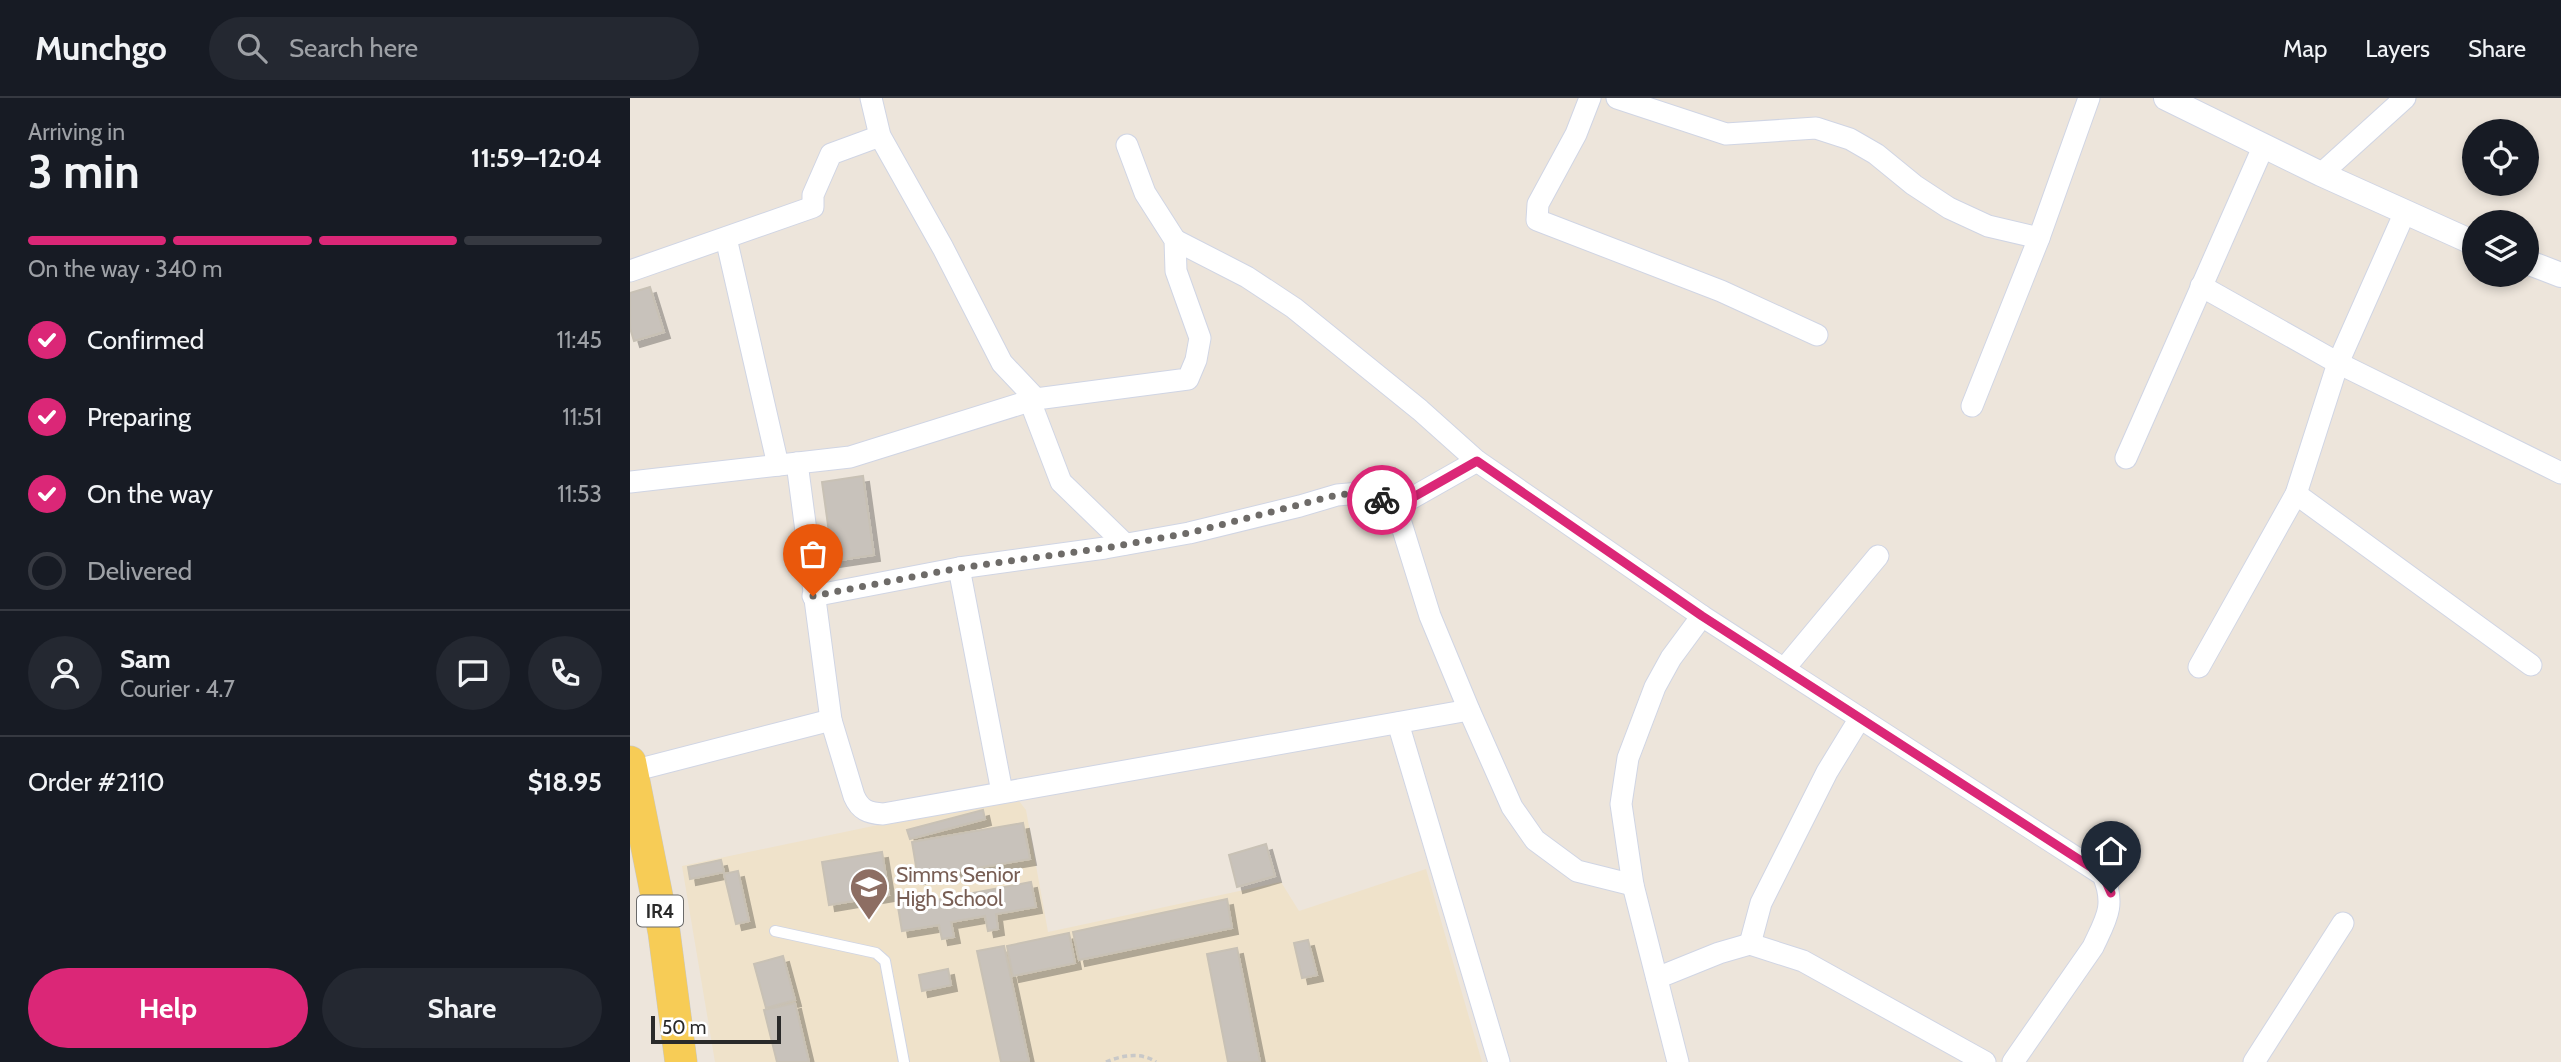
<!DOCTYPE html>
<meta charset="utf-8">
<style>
body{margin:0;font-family:Cabin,sans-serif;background:#242831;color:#f1f3f6;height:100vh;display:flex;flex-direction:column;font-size:26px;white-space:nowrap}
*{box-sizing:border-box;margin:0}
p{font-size:23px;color:#9ea1a6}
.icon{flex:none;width:38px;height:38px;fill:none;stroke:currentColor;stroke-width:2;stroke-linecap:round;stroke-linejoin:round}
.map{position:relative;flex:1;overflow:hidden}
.sheet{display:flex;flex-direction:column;background:#171b24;width:630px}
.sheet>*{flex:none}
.buttons{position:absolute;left:1832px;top:21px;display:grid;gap:14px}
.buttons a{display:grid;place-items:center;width:77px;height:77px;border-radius:50%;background:#171b24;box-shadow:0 4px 10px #0003;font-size:35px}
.scale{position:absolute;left:21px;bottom:18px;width:130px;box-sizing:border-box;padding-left:7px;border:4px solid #2a2a2a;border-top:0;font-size:19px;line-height:24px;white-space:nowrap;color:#2a2a2a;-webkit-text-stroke:5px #fff;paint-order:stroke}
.pin{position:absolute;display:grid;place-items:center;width:60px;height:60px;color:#fff;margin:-72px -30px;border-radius:50% 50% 50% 0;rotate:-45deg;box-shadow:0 0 7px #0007}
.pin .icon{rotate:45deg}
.courier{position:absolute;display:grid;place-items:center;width:70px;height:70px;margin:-35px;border:5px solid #db2777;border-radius:50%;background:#fff;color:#222;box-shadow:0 2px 9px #0007}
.summary em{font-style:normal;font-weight:700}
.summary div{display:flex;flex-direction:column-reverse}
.summary{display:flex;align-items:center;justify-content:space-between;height:119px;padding:0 28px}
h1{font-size:46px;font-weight:700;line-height:52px}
.bar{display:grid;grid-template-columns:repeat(4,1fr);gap:10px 7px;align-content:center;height:84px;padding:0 28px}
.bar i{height:9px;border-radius:5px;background:#363941}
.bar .active{background:#db2777}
.bar p{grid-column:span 4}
.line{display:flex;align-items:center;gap:18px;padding:0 28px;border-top:2px solid #363941}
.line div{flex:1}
.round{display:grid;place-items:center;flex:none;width:74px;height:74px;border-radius:37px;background:#242831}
ol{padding:0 28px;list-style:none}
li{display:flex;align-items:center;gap:21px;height:77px}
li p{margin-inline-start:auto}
li .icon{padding:7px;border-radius:50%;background:#db2777;color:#fff;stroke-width:4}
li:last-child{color:#9ea1a6}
li i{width:38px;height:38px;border:4px solid #363941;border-radius:50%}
.button{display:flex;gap:14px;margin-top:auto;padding:14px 28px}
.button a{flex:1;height:80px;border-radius:42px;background:#db2777;color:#fff;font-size:28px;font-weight:700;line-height:80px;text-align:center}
.button a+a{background:#242831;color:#f1f3f6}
header{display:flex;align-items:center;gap:42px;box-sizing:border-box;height:98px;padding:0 35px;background:#171b24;border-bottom:2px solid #363941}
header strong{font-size:33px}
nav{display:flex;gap:38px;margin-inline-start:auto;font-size:24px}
.search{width:490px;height:63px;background:#242831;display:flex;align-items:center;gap:18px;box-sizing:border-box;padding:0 24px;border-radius:38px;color:#9ea1a6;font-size:26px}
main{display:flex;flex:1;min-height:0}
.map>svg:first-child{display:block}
</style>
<header>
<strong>Munchgo</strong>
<div class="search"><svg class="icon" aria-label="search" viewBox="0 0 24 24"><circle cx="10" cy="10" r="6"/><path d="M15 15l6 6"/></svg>Search here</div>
<nav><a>Map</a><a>Layers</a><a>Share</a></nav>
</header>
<main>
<section class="sheet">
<div class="summary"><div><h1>3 min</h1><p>Arriving in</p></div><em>11:59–12:04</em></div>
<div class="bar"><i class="active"></i><i class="active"></i><i class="active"></i><i></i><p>On the way · 340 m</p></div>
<ol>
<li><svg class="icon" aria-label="check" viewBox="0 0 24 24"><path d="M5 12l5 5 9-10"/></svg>Confirmed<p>11:45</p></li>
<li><svg class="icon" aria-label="check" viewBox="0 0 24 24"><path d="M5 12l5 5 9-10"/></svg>Preparing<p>11:51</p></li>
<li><svg class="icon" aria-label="check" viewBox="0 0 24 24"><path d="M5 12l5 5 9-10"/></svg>On the way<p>11:53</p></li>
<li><i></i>Delivered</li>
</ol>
<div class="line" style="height:126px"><a class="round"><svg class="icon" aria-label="person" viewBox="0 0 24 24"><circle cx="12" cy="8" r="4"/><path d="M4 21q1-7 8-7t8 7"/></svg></a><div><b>Sam</b><p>Courier · 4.7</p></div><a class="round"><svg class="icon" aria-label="chat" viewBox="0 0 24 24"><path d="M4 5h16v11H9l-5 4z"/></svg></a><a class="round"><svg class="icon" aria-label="phone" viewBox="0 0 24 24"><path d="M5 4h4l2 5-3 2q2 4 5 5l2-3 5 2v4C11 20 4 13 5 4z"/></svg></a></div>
<div class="line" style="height:91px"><div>Order #2110</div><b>$18.95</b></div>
<div class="button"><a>Help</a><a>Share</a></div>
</section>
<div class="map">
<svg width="1931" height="964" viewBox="0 0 1931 964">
<defs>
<filter id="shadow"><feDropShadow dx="6" dy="6" stdDeviation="0" flood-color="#0004"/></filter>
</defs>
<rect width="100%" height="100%" fill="#ede5db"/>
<path fill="#efe2ca" d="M377,700L389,703L396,712L418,834L651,784L669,813L796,771L852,964H85L52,768Z"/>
<g fill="#c8c2bb" stroke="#c8c1b5" stroke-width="2" filter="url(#shadow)">
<path d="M20,189L34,234L4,243L0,230V195Z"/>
<path d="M233,378L244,457L203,463L192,384Z"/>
<path d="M353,712L355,721L280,741L277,732Z"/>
<path d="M393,725L400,761L288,780L282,744Z"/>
<path d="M636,746L645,778L607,789L599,757Z"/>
<path d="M252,754L259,797L199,807L192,764Z"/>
<path d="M91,762L94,774L60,781L58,769Z"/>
<path d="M108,773L119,823L106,826L94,776Z"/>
<path d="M401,784L406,809L366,816L368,831L358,833L355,818L321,824L324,839L312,841L309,827L272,833L267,803L289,799L290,805Z"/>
<path d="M597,801L602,830L449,862L443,834Z"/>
<path d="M439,835L445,865L383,878L377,848Z"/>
<path d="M678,842L687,877L672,880L664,845Z"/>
<path d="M374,848L399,964H371L347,853Z"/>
<path d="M607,850L630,964H598L577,856Z"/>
<path d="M153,858L165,902L136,910L124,866Z"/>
<path d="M318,871L321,887L292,893L289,877Z"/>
<path d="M165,905L179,964H147L134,912Z"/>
</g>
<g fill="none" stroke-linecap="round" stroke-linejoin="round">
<g stroke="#d0d5e4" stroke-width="12">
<path id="service" d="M145,833L246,855L255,863L274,964"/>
</g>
<g stroke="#d0d5e4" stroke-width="23">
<g id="minor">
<path d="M241,0L250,38L313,150L372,265L406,301"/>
<path d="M960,0L946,36L908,106L907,122L1091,193L1187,237"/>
<path d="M987,0L1096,36L1186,30L1220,41L1246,56L1284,87L1319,110L1358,128L1409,140"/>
<path d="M1691,76L1775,0"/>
<path d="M96,140L148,367"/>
<path d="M545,142L617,179L664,210L790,312L847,363L1072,518L1473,777C1486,808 1476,821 1463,849L1383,964"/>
<path d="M0,173L183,109V97L201,56L250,38"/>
<path d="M1571,188L1708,265L1931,375"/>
<path d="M400,303L431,384L495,446"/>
<path d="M1342,308L1409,140L1459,0"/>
<path d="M1496,360L1634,47"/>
<path d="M847,363L766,409L800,518L839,612L882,709L905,742L947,773L1003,787"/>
<path d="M167,365L201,622L224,698C230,712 238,715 253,716L839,612"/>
<path d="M0,384L220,359L406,301L558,281L566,262L570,240L546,173L545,142L515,95L497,47"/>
<path d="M1666,396L1901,567"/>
<path d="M329,470L372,694"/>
<path d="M183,498L329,470L475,450L559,435L670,408L707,397L730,395L747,400L766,409"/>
<path d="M1569,569L1666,396L1708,265L1775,114"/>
<path d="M1154,571L1248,458"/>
<path d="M768,625L869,964"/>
<path d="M2,673L201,622"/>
<path d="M1120,846L1131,805L1197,674L1230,620"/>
<path d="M1027,880L1089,855L1120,846L1173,863L1355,964"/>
<path d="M1048,964L1003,787L991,706L998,660L1025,589L1041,560L1072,518"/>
<path d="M1624,964L1713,825"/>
</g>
</g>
<g stroke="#d0d5e4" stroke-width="26">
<g id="tertiary">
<path d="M1536,0L1691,76L1844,145"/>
<path d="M1897,164L1931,177"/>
</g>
</g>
<g stroke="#c8c8c8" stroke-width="33">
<path id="primary" d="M0,664L34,834L51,964"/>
</g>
<path stroke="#c8c8c8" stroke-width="3.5" stroke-dasharray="5 3.5" stroke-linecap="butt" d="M476,964C492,957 512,954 526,964"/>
<use href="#service" stroke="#fff" stroke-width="10"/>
<use href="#minor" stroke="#fff" stroke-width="21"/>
<use href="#tertiary" stroke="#fff" stroke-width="24"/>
<use href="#primary" stroke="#f7cc56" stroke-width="32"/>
</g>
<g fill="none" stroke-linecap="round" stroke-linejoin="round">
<path stroke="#6e6b68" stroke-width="7" stroke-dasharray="0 12.6" d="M183,498L329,470L475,450L559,435L707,397L730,395L752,402"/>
<path stroke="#db2777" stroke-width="9" d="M752,402L766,409L847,363L1072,518L1473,777L1481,795"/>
</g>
<defs>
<g id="school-pin" transform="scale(2.0125)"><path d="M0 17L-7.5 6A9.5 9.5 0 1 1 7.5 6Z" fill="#8d6e63" stroke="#fff"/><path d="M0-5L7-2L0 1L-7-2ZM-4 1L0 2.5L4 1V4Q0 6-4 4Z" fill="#fff"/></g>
</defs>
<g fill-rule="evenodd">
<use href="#school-pin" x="239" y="789"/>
</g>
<g text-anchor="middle" stroke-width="6" stroke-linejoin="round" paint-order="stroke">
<rect fill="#fff" stroke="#6a6a6a" stroke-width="2" x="7" y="797.5" width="46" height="31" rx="5"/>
<g font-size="19" font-weight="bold" fill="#2a2a2a">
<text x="30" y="820">IR4</text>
</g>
<g font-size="21" fill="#785e54" stroke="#fff" text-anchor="start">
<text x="266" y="784">Simms Senior<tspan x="266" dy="24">High School</tspan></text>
</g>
</g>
</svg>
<div class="buttons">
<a><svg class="icon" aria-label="locate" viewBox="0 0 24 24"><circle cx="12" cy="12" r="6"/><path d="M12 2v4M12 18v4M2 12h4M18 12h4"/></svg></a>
<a><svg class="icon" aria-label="layers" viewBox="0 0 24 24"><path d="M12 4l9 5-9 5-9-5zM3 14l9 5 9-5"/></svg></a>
</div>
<div class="scale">50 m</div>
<div class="pin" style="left:183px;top:498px;background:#ea580c"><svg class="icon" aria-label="bag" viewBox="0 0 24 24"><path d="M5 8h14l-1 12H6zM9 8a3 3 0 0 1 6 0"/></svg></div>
<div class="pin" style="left:1481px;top:795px;background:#1f2937"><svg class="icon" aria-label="home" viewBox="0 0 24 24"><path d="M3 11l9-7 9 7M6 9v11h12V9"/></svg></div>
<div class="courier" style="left:752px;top:402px"><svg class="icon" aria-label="bike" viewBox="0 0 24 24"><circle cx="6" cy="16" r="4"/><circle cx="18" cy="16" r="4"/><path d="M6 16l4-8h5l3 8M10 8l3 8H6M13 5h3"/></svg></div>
</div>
</main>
